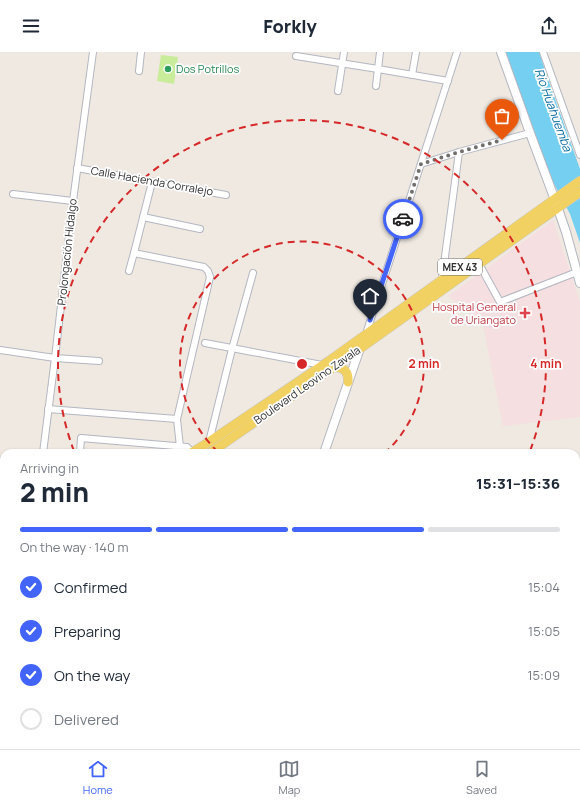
<!DOCTYPE html>
<meta charset="utf-8">
<style>
body{margin:0;font-family:Manrope,sans-serif;background:#f6f6f7;color:#1f2937;height:100vh;display:flex;flex-direction:column;font-size:15px;white-space:nowrap}
*{box-sizing:border-box;margin:0}
p{font-size:13px;color:#747a83}
.icon{flex:none;width:22px;height:22px;fill:none;stroke:currentColor;stroke-width:2;stroke-linecap:round;stroke-linejoin:round}
.map{position:relative;flex:1;overflow:hidden}
.panel{position:absolute;left:0px;top:397px;width:580px;height:300px;display:flex;flex-direction:column;background:#fff;border-radius:12px 12px 0 0;box-shadow:0 1px 3px #0004}
.panel>*{flex:none}
.pin{position:absolute;display:grid;place-items:center;width:34px;height:34px;color:#fff;margin:-41px -17px;border-radius:50% 50% 50% 0;rotate:-45deg;box-shadow:0 0 4px #0007}
.pin .icon{rotate:45deg}
.courier{position:absolute;display:grid;place-items:center;width:40px;height:40px;margin:-20px;border:3px solid #4264fb;border-radius:50%;background:#fff;color:#222;box-shadow:0 1px 5px #0007}
.headline em{font-style:normal;font-weight:800}
.headline div{display:flex;flex-direction:column-reverse}
.headline{display:flex;align-items:center;justify-content:space-between;height:68px;padding:0 20px}
h1{font-size:26px;font-weight:800;line-height:30px}
.bar{display:grid;grid-template-columns:repeat(4,1fr);gap:6px 4px;align-content:center;height:48px;padding:0 20px}
.bar i{height:5px;border-radius:3px;background:#e0e1e3}
.bar .on{background:#4264fb}
.bar p{grid-column:span 4}
ol{padding:0 20px;list-style:none}
li{display:flex;align-items:center;gap:12px;height:44px}
li p{margin-inline-start:auto}
li .icon{padding:4px;border-radius:50%;background:#4264fb;color:#fff;stroke-width:4}
li:last-child{color:#747a83}
li i{width:22px;height:22px;border:2px solid #e0e1e3;border-radius:50%}
header{display:flex;justify-content:space-between;align-items:center;height:52px;padding:0 20px;background:#fff;font-size:18px;font-weight:800}
.dock{display:flex;justify-content:space-around;align-items:center;height:56px;border-top:1px solid #e0e1e3;background:#fff;font-size:11px;color:#747a83}
.dock a{display:grid;justify-items:center;gap:2px}
.dock .on{color:#4264fb}
.map>svg:first-child{display:block}
</style>
<header><svg class="icon" aria-label="menu" viewBox="0 0 24 24"><path d="M4 6h16M4 12h16M4 18h16"/></svg>Forkly<svg class="icon" aria-label="share" viewBox="0 0 24 24"><path d="M12 15V3M7 8l5-5 5 5M5 13v7h14v-7"/></svg></header>
<div class="map">
<svg width="580" height="697" viewBox="0 0 580 697">
<rect width="100%" height="100%" fill="#efe9e1"/>
<path fill="#f5dfe0" d="M553,168L580,250V365L503,374L483,273L448,244Z"/>
<path fill="#c9ec9a" d="M161,3L178,5L174,32L157,29Z"/>
<path fill="#75cff0" d="M506,0H539L550,33L580,117V191L570,162L552,128L543,110L524,56Z"/>
<g fill="none" stroke-linecap="round" stroke-linejoin="round">
<g stroke="#b4b7c1" stroke-width="8">
<g id="street">
<path d="M543,0L580,103"/>
<path d="M296,4L378,17L448,29"/>
<path d="M139,19L141,0"/>
<path d="M412,23L416,0"/>
<path d="M376,34L380,0"/>
<path d="M338,39L344,0"/>
<path d="M421,112L459,100L530,81"/>
<path d="M77,116L226,143"/>
<path d="M13,142L73,149"/>
<path d="M143,165L200,177"/>
<path d="M134,201L204,215L208,219L210,225L177,367L180,395"/>
<path d="M478,210L500,250L577,220"/>
<path d="M129,219L134,201L152,130"/>
<path d="M442,227L459,100"/>
<path d="M366,282L457,0"/>
<path d="M205,291L322,313"/>
<path d="M0,298L55,306L99,309"/>
<path d="M48,357L177,367"/>
<path d="M209,390L232,297L253,221"/>
<path d="M43,401L55,306L73,149L93,0"/>
<path d="M80,401L81,386L187,395L192,400"/>
<path d="M0,478L4,479"/>
<path d="M0,530L4,531"/>
<path d="M0,688H4"/>
<path d="M238,693L241,697"/>
<path d="M167,697L176,693"/>
<path d="M179,697L188,693"/>
</g>
</g>
<g stroke="#b4b7c1" stroke-width="10">
<g id="secondary">
<path d="M501,0L530,81L555,148L566,180L580,231"/>
<path d="M324,401L360,296"/>
<path d="M576,477L580,478"/>
<path d="M104,697L105,693"/>
</g>
</g>
<g stroke="#c9c9c9" stroke-width="10">
<g id="primary">
<path d="M332,312L334,315C344,315 349,320 348,330"/>
<path d="M191,401L209,390L329,309L580,129"/>
<path d="M210,401L334,315L580,140"/>
<path d="M0,545L4,542"/>
<path d="M5,697V693"/>
</g>
</g>
<use href="#street" stroke="#fff" stroke-width="6"/>
<use href="#secondary" stroke="#fff" stroke-width="8"/>
<use href="#primary" stroke="#f2d163" stroke-width="9"/>
</g>
<g fill="none" stroke-linecap="round" stroke-linejoin="round">
<path stroke="#726f6d" stroke-width="4" stroke-dasharray="0 7.2" d="M403,167L421,112L459,100L502,88"/>
<path stroke="#4264fb" stroke-width="5" d="M370,268L403,167"/>
</g>
<g fill="none" stroke="#d62828" stroke-width="2" stroke-dasharray="7 5">
<path d="M218 400A122 122 0 1 1 386 400"/>
<path d="M74 399A244 244 0 1 1 530 399"/>
</g>
<circle fill="#2e9e5b" stroke="#fff" stroke-width="1.5" cx="168" cy="17" r="4"/>
<path fill="#e0444e" stroke="#fff" stroke-width="1.5" d="M523 255h4v4h4v4h-4v4h-4v-4h-4v-4h4z"/>
<g text-anchor="middle" stroke-width="3.5" stroke-linejoin="round" paint-order="stroke">
<rect fill="#fff" stroke="#6d6d6d" stroke-width="1" x="438" y="207" width="44" height="16" rx="3"/>
<g font-size="10" font-weight="bold" fill="#2e2e2e">
<text x="460" y="219">MEX 43</text>
</g>
<g font-size="11" fill="#27864d" stroke="#fff" text-anchor="start">
<text x="176" y="21">Dos Potrillos</text>
</g>
<g font-size="11" fill="#2e2e2e" stroke="#fff">
<text transform="translate(152 129) rotate(10)" y="4">Calle Hacienda Corralejo</text>
<text transform="translate(67 200) rotate(-84)" y="4">Prolongación Hidalgo</text>
<text transform="translate(307 333) rotate(-35)" y="4">Boulevard Leovino Zavala</text>
</g>
<g font-size="11" fill="#be3a42" stroke="#fff" text-anchor="end">
<text x="516" y="259">Hospital General<tspan x="516" dy="13">de Uriangato</tspan></text>
</g>
<g font-size="12" font-style="italic" fill="#0d6fa3" stroke="#fff">
<text transform="translate(553 58) rotate(70)" y="4">Río Huahuemba</text>
</g>
</g>
<circle cx="302" cy="312" r="6" fill="#d62828" stroke="#fff" stroke-width="2"/>
<g font-size="12" text-anchor="middle" font-weight="bold" fill="#d62828" stroke="#fff" stroke-width="3.5" stroke-linejoin="round" paint-order="stroke">
<text x="424" y="316">2 min</text>
<text x="546" y="316">4 min</text>
</g>
</svg>
<div class="pin" style="left:502px;top:88px;background:#ea580c"><svg class="icon" aria-label="bag" viewBox="0 0 24 24"><path d="M5 8h14l-1 12H6zM9 8a3 3 0 0 1 6 0"/></svg></div>
<div class="pin" style="left:370px;top:268px;background:#1f2937"><svg class="icon" aria-label="home" viewBox="0 0 24 24"><path d="M3 11l9-7 9 7M6 9v11h12V9"/></svg></div>
<div class="courier" style="left:403px;top:167px"><svg class="icon" aria-label="car" viewBox="0 0 24 24"><path d="M5 17H2v-5l4-1 3-4h7l3 4 3 1v5h-3M9 17h6M6 11h13"/><circle cx="7" cy="17" r="2"/><circle cx="17" cy="17" r="2"/></svg></div>
<section class="panel">
<div class="headline"><div><h1>2 min</h1><p>Arriving in</p></div><em>15:31–15:36</em></div>
<div class="bar"><i class="on"></i><i class="on"></i><i class="on"></i><i></i><p>On the way · 140 m</p></div>
<ol>
<li><svg class="icon" aria-label="check" viewBox="0 0 24 24"><path d="M5 12l5 5 9-10"/></svg>Confirmed<p>15:04</p></li>
<li><svg class="icon" aria-label="check" viewBox="0 0 24 24"><path d="M5 12l5 5 9-10"/></svg>Preparing<p>15:05</p></li>
<li><svg class="icon" aria-label="check" viewBox="0 0 24 24"><path d="M5 12l5 5 9-10"/></svg>On the way<p>15:09</p></li>
<li><i></i>Delivered</li>
</ol>
</section>
</div>
<nav class="dock">
<a class="on"><svg class="icon" aria-label="home" viewBox="0 0 24 24"><path d="M3 11l9-7 9 7M6 9v11h12V9"/></svg>Home</a>
<a><svg class="icon" aria-label="map" viewBox="0 0 24 24"><path d="M3 6l6-2 6 2 6-2v14l-6 2-6-2-6 2zM9 4v14M15 6v14"/></svg>Map</a>
<a><svg class="icon" aria-label="saved" viewBox="0 0 24 24"><path d="M7 4h10v16l-5-4-5 4z"/></svg>Saved</a>
</nav>
